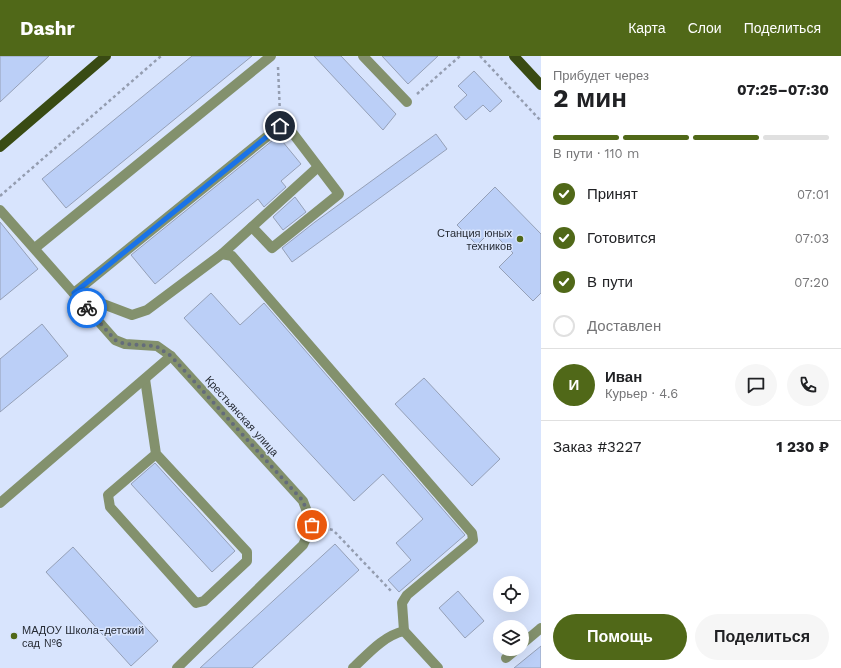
<!DOCTYPE html>
<html lang="ru">
<meta charset="utf-8">
<style>
body{margin:0;font-family:"Work Sans",sans-serif;background:#f6f6f6;color:#202124;height:100vh;display:flex;flex-direction:column;font-size:15px;white-space:nowrap}
*{box-sizing:border-box;margin:0}
p{font-size:13px;color:#757577}
.icon{flex:none;width:22px;height:22px;fill:none;stroke:currentColor;stroke-width:2;stroke-linecap:round;stroke-linejoin:round}
.map{position:relative;flex:1;overflow:hidden}
.panel{display:flex;flex-direction:column;background:#fff;width:300px}
.panel>*{flex:none}
.fabs{position:absolute;left:493px;top:520px;display:grid;gap:8px}
.fabs a{display:grid;place-items:center;width:36px;height:36px;border-radius:50%;background:#fff;box-shadow:0 4px 16px #0002;font-size:20px}
.pin{position:absolute;display:grid;place-items:center;width:34px;height:34px;color:#fff;margin:-17px;border:2px solid #fff;border-radius:50%;box-shadow:0 1px 4px #0007}
.courier{position:absolute;display:grid;place-items:center;width:40px;height:40px;margin:-20px;border:3px solid #1a73e8;border-radius:50%;background:#fff;color:#222;box-shadow:0 1px 5px #0007}
.summary em{font-style:normal;font-weight:700}
.summary div{display:flex;flex-direction:column-reverse}
.summary{display:flex;align-items:center;justify-content:space-between;height:68px;padding:0 12px}
h1{font-size:26px;font-weight:700;line-height:30px}
.bar{display:grid;grid-template-columns:repeat(4,1fr);gap:6px 4px;align-content:center;height:48px;padding:0 12px}
.bar i{height:5px;border-radius:3px;background:#e0e0e0}
.bar .current{background:#506818}
.bar p{grid-column:span 4}
.line{display:flex;align-items:center;gap:10px;padding:0 12px;border-top:1px solid #e0e0e0}
.line div{flex:1}
.round{display:grid;place-items:center;flex:none;width:42px;height:42px;border-radius:21px;background:#f6f6f6}
ol{padding:0 12px;list-style:none}
li{display:flex;align-items:center;gap:12px;height:44px}
li p{margin-inline-start:auto}
li .icon{padding:4px;border-radius:50%;background:#506818;color:#fff;stroke-width:4}
li:last-child{color:#757577}
li i{width:22px;height:22px;border:2px solid #e0e0e0;border-radius:50%}
.action{display:flex;gap:8px;margin-top:auto;padding:8px 12px}
.action a{flex:1;height:46px;border-radius:24px;background:#506818;color:#fff;font-size:16px;font-weight:700;line-height:46px;text-align:center}
.action a+a{background:#f6f6f6;color:#202124}
header{display:flex;align-items:center;gap:24px;box-sizing:border-box;height:56px;padding:0 20px;background:#506818;color:#fff}
header strong{font-size:19px}
nav{display:flex;gap:22px;margin-inline-start:auto;font-size:14px}
main{display:flex;flex:1;min-height:0}
.map>svg:first-child{display:block}
</style>
<header>
<strong>Dashr</strong>
<nav><a>Карта</a><a>Слои</a><a>Поделиться</a></nav>
</header>
<main>
<div class="map">
<svg width="541" height="612" viewBox="0 0 541 612">
<rect width="100%" height="100%" fill="#d8e4fd"/>
<g fill="#bbcff7" stroke="#95a0b7">
<path d="M0,0H49L0,46Z"/>
<path d="M192,0H252L66,152L42,123Z"/>
<path d="M314,0H341L396,58L383,74Z"/>
<path d="M382,0H438L408,28Z"/>
<path d="M474,15L502,45L490,56L483,49L466,64L454,51L467,39L458,30Z"/>
<path d="M436,78L447,93L292,206L282,192L315,166Z"/>
<path d="M278,80L301,108L281,125L286,131L264,151L258,143L155,228L131,199Z"/>
<path d="M495,131L541,178V237L533,245L499,211L513,197L491,175L477,189L457,169Z"/>
<path d="M295,141L306,156L283,174L273,161Z"/>
<path d="M0,166L38,213L0,244Z"/>
<path d="M211,237L240,269L264,247L465,479L399,536L388,524L411,504L396,487L423,463L383,418L354,445L184,262Z"/>
<path d="M42,268L68,300L0,356V303Z"/>
<path d="M424,322L500,403L472,430L395,348Z"/>
<path d="M155,407L235,495L212,516L131,428Z"/>
<path d="M335,488L359,514L252,612H200Z"/>
<path d="M73,491L158,585L131,610L46,516Z"/>
<path d="M458,535L484,565L465,582L439,552Z"/>
<path d="M541,590V612H514Z"/>
</g>
<g fill="none" stroke-linecap="round" stroke-linejoin="round">
<g stroke="#949db0" stroke-width="2.5" stroke-dasharray="3 3" stroke-linecap="butt">
<path d="M480,0L541,65"/>
<path d="M278,11L280,58"/>
<path d="M417,38L460,0"/>
<path d="M0,140L161,0"/>
<path d="M324,472L333,474L392,536"/>
</g>
<g stroke="#83916d" stroke-width="10">
<path d="M363,0L407,46"/>
<path d="M0,154L115,284L125,288L157,290L171,300L303,445L312,469L303,489L177,612"/>
<path d="M35,192L271,0"/>
<path d="M222,198L318,111"/>
<path d="M74,237L132,259L147,254L222,198L232,200L472,477L473,484L407,539L402,547L404,575"/>
<path d="M74,237L280,70L288,71L339,138L272,192L252,171"/>
<path d="M145,323L156,398L247,496V505L204,545L196,547L110,451L108,439L156,398"/>
<path d="M0,447L171,300"/>
<path d="M522,588L541,572"/>
<path d="M506,602L517,593"/>
<path d="M353,612C368,598 383,580 404,575L438,612"/>
</g>
<g stroke="#394b13" stroke-width="10">
<path d="M514,0L541,29"/>
<path d="M0,91L106,0"/>
</g>
</g>
<g fill="none" stroke-linecap="round" stroke-linejoin="round">
<path stroke="#646c7a" stroke-width="4" stroke-dasharray="0 7.2" d="M87,252L115,284L125,288L156,290L171,300L303,445L312,469"/>
<path stroke="#1a73e8" stroke-width="5" d="M87,252L74,237L280,70"/>
</g>
<g fill="#506818" stroke="#d8e4fd" stroke-width="1.5">
<circle cx="520" cy="183" r="4"/>
<circle cx="14" cy="580" r="4"/>
</g>
<g text-anchor="middle" stroke-width="3" stroke-linejoin="round" paint-order="stroke">
<g font-size="11" fill="#262b34" stroke="#d8e4fd" text-anchor="end">
<text x="512" y="181">Станция юных<tspan x="512" dy="13">техников</tspan></text>
<text x="22" y="578" text-anchor="start">МАДОУ Школа-детский<tspan x="22" dy="13">сад №6</tspan></text>
</g>
<g font-size="11" fill="#262b34" stroke="#d8e4fd">
<text transform="translate(242 360) rotate(48)" y="4">Крестьянская улица</text>
</g>
</g>
</svg>
<div class="fabs">
<a><svg class="icon" aria-label="locate" viewBox="0 0 24 24"><circle cx="12" cy="12" r="6"/><path d="M12 2v4M12 18v4M2 12h4M18 12h4"/></svg></a>
<a><svg class="icon" aria-label="layers" viewBox="0 0 24 24"><path d="M12 4l9 5-9 5-9-5zM3 14l9 5 9-5"/></svg></a>
</div>
<div class="pin" style="left:312px;top:469px;background:#ea580c"><svg class="icon" aria-label="bag" viewBox="0 0 24 24"><path d="M5 8h14l-1 12H6zM9 8a3 3 0 0 1 6 0"/></svg></div>
<div class="pin" style="left:280px;top:70px;background:#1f2937"><svg class="icon" aria-label="home" viewBox="0 0 24 24"><path d="M3 11l9-7 9 7M6 9v11h12V9"/></svg></div>
<div class="courier" style="left:87px;top:252px"><svg class="icon" aria-label="bike" viewBox="0 0 24 24"><circle cx="6" cy="16" r="4"/><circle cx="18" cy="16" r="4"/><path d="M6 16l4-8h5l3 8M10 8l3 8H6M13 5h3"/></svg></div>
</div>
<section class="panel">
<div class="summary"><div><h1>2 мин</h1><p>Прибудет через</p></div><em>07:25–07:30</em></div>
<div class="bar"><i class="current"></i><i class="current"></i><i class="current"></i><i></i><p>В пути · 110 m</p></div>
<ol>
<li><svg class="icon" aria-label="check" viewBox="0 0 24 24"><path d="M5 12l5 5 9-10"/></svg>Принят<p>07:01</p></li>
<li><svg class="icon" aria-label="check" viewBox="0 0 24 24"><path d="M5 12l5 5 9-10"/></svg>Готовится<p>07:03</p></li>
<li><svg class="icon" aria-label="check" viewBox="0 0 24 24"><path d="M5 12l5 5 9-10"/></svg>В пути<p>07:20</p></li>
<li><i></i>Доставлен</li>
</ol>
<div class="line" style="height:72px"><b class="round" style="background:#506818;color:#fff">И</b><div><b>Иван</b><p>Курьер · 4.6</p></div><a class="round"><svg class="icon" aria-label="chat" viewBox="0 0 24 24"><path d="M4 5h16v11H9l-5 4z"/></svg></a><a class="round"><svg class="icon" aria-label="phone" viewBox="0 0 24 24"><path d="M5 4h4l2 5-3 2q2 4 5 5l2-3 5 2v4C11 20 4 13 5 4z"/></svg></a></div>
<div class="line" style="height:52px"><div>Заказ #3227</div><b>1 230 ₽</b></div>
<div class="action"><a>Помощь</a><a>Поделиться</a></div>
</section>
</main>
